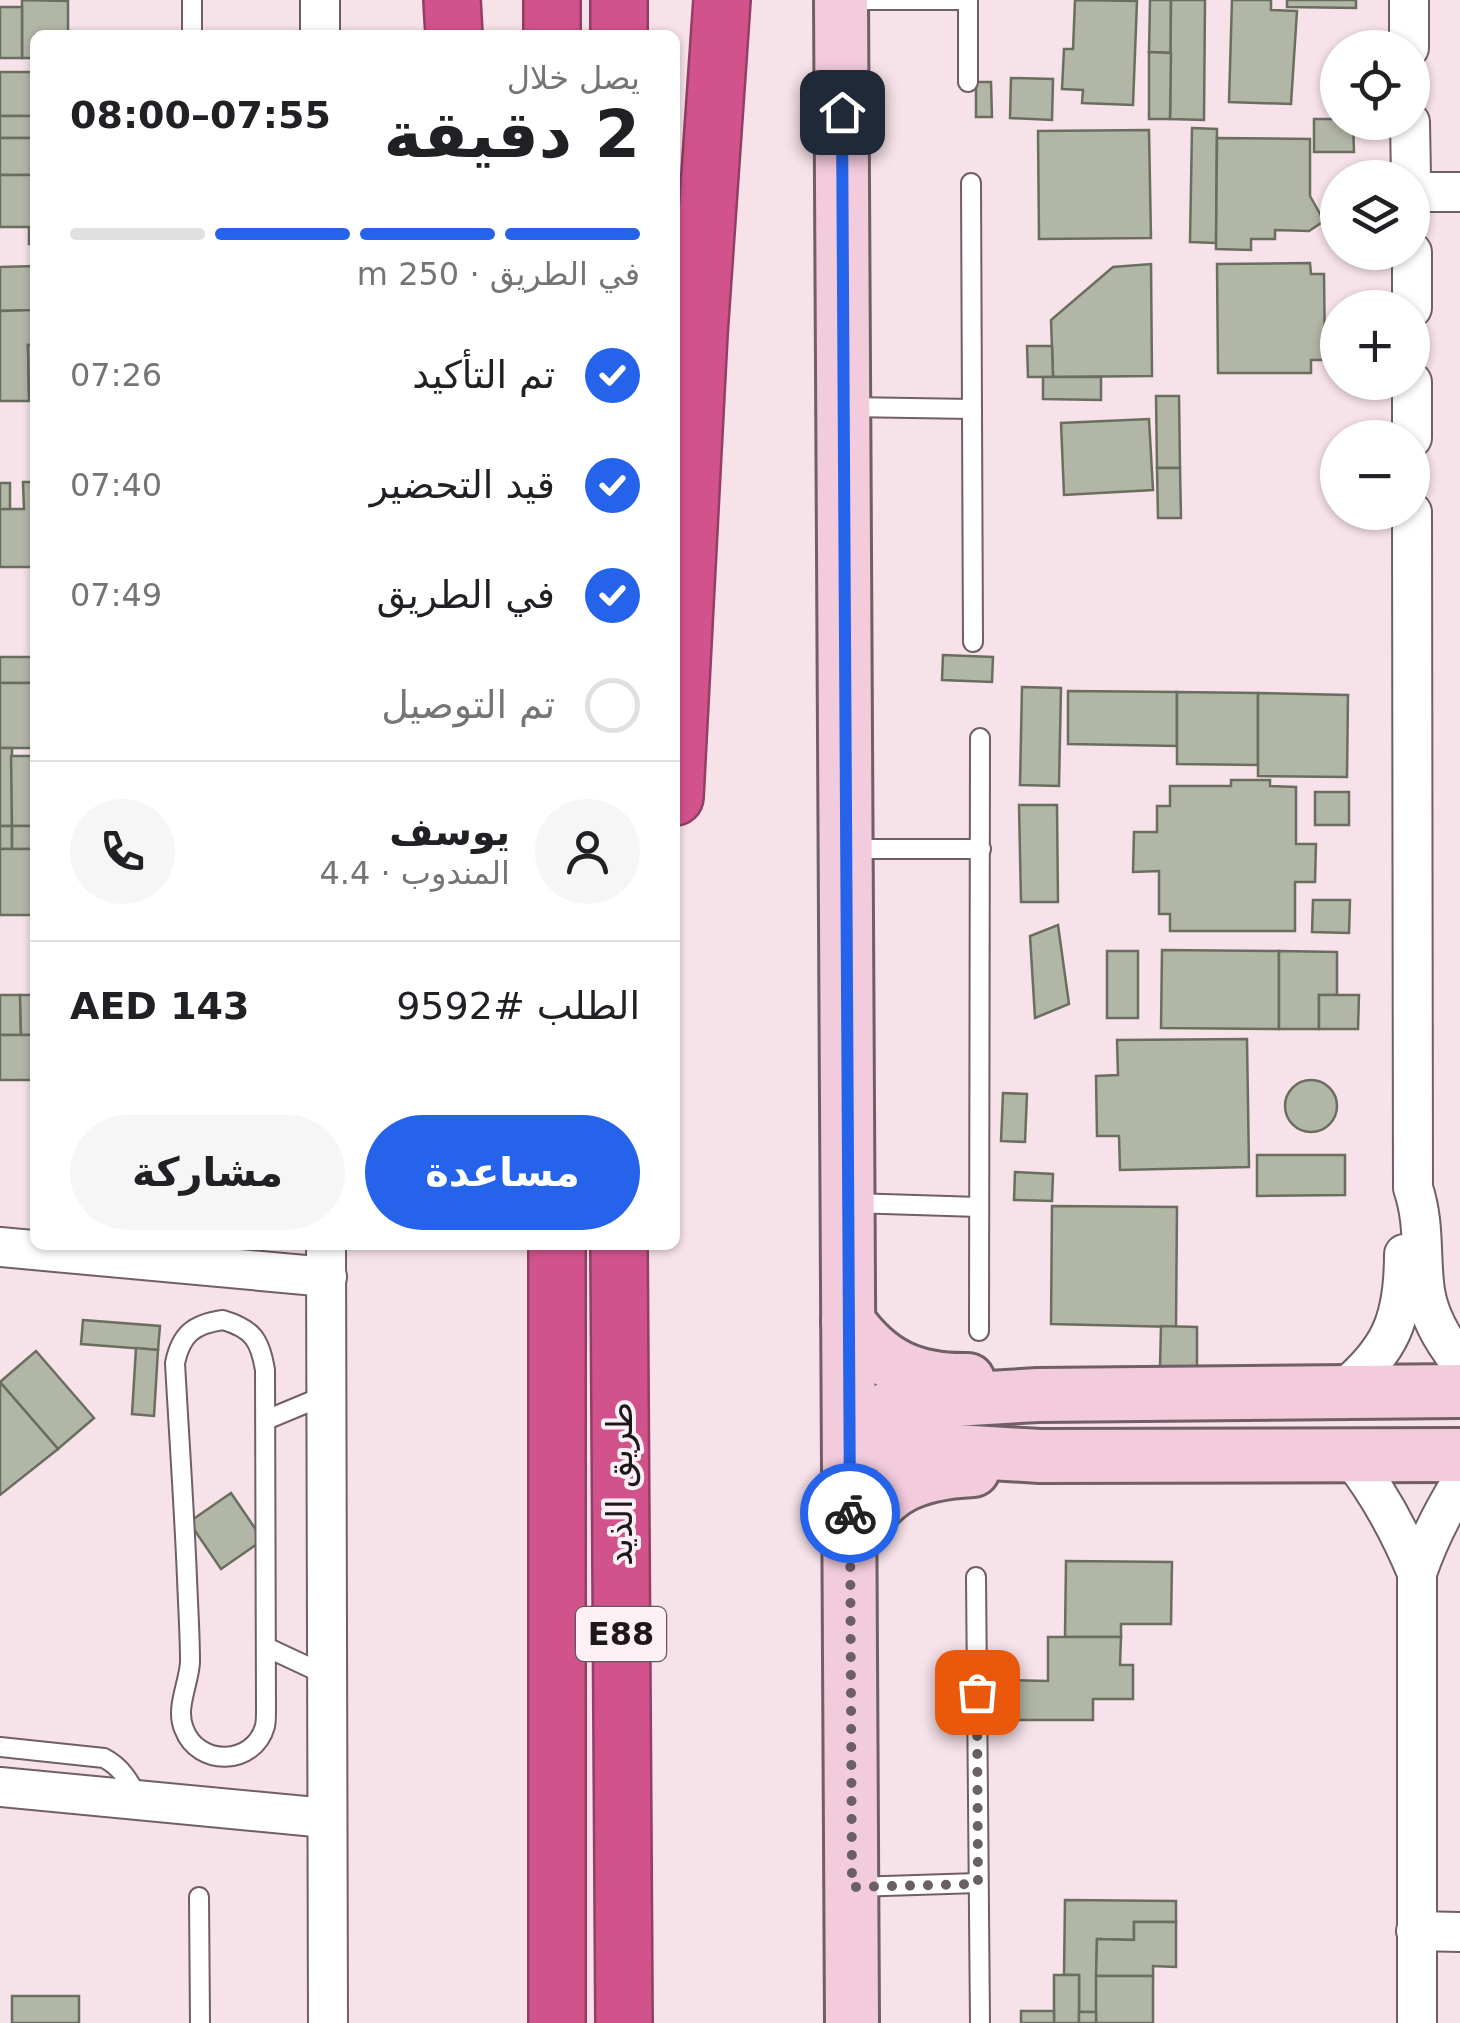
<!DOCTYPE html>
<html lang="ar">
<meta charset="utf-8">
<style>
body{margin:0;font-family:"DejaVu Sans",Vazirmatn,sans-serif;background:#f6f6f6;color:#202124;direction:rtl;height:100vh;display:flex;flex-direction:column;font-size:38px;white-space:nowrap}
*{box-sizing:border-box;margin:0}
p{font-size:32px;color:#757577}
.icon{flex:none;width:55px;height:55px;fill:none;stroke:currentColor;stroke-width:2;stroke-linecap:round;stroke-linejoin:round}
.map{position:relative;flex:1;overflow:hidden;direction:ltr}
.side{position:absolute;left:30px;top:30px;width:650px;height:1220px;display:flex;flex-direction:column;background:#fff;border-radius:15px;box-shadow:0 2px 8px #0004;direction:rtl}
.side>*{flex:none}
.tools{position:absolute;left:1320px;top:30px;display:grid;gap:20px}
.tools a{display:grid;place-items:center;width:110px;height:110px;border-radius:50%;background:#fff;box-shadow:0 2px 8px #0004;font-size:50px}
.pin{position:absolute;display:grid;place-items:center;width:85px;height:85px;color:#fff;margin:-42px;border-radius:20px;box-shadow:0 5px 15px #0006}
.courier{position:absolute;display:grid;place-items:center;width:100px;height:100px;margin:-50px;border:8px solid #2563eb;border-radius:50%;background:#fff;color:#222;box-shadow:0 2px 12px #0007}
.summary em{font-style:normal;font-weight:800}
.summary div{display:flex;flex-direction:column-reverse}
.summary{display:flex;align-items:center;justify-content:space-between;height:170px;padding:0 40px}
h1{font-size:65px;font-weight:800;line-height:75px}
.bar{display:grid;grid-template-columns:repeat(4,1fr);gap:15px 10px;align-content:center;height:120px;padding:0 40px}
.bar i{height:12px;border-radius:8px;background:#e0e0e0}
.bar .active{background:#2563eb}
.bar p{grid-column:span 4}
.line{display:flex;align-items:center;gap:25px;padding:0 40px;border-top:2px solid #e0e0e0}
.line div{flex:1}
.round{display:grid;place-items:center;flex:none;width:105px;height:105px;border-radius:52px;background:#f6f6f6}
ol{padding:0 40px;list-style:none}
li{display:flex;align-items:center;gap:30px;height:110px}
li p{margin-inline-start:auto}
li .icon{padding:10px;border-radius:50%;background:#2563eb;color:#fff;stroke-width:4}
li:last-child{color:#757577}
li i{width:55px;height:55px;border:5px solid #e0e0e0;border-radius:50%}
.cta{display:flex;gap:20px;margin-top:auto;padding:20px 40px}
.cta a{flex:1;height:115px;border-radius:60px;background:#2563eb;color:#fff;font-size:40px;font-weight:800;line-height:115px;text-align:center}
.cta a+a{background:#f6f6f6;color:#202124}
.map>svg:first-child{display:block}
</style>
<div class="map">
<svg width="1460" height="2023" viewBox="0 0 1460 2023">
<rect width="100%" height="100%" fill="#f6e2e8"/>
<g fill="#b2b6a6" stroke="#6a6e5f" stroke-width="2.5">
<path d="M22,0L68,1V35H35V58H22Z"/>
<path d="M1075,0L1137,1L1133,105L1082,103L1083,90L1062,89L1064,49H1073Z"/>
<path d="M1150,0H1171V53L1149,52Z"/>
<path d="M1171,0H1205L1204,120L1170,119Z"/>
<path d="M1232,0H1271V10L1297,11L1291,104L1229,102Z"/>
<path d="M1287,0H1356V8L1287,7Z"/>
<rect x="0" y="7" width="22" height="51"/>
<path d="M1149,52L1171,53L1170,119H1149Z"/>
<rect x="0" y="72" width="35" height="44"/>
<path d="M1011,78L1053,79L1052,120L1010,118Z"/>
<path d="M976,82H991L992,117H976Z"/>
<rect x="0" y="116" width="35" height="22"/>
<path d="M1314,119H1338V122H1353L1354,152H1314Z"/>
<path d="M1192,128L1217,129L1216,243L1190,242Z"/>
<path d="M1149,130L1151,238L1039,239L1038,131Z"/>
<rect x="0" y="138" width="35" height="37"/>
<path d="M1217,138L1310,139V196L1324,221L1309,231L1275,230V239H1251V250L1216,249Z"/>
<path d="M0,175H35V244H29V227H0Z"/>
<path d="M1310,263L1311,274H1324L1325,360H1311V373H1218L1217,264Z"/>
<path d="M1151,264L1152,376L1053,377L1051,320L1113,267Z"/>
<path d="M35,266V310L0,311V267Z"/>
<path d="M35,310V345H28L29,401H0V311Z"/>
<path d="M28,345H35V391H29Z"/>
<path d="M1027,346H1052L1053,377H1028Z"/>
<path d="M1043,377H1101V400L1043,399Z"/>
<path d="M1156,396H1179L1180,468H1157Z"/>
<path d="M1149,419L1153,490L1064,495L1061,423Z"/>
<path d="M1157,468H1180L1181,518H1158Z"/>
<path d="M23,482H35V567H0V509H24Z"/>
<rect x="0" y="483" width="10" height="26"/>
<path d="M943,655L993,657L992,682L942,680Z"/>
<rect x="0" y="657" width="35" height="26"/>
<rect x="0" y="683" width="35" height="65"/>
<path d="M1022,687L1061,688L1059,786L1020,785Z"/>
<path d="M1068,691L1177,692V746L1068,744Z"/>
<path d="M1177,692L1258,693V765L1177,764Z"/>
<path d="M1258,693L1348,695L1347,777L1258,776Z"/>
<rect x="0" y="748" width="12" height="78"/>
<path d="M11,756H35V826H12Z"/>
<path d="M1231,780H1270V786L1296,787V844H1316L1315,882H1295V931H1170V914H1159V871L1133,872L1134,832H1157V806H1170V786H1231Z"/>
<rect x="1315" y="792" width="34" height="33"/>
<path d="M1019,805H1057L1058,902H1021Z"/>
<rect x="0" y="826" width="12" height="23"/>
<rect x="12" y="826" width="23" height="23"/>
<rect x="0" y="849" width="35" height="66"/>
<path d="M1313,900H1350L1349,933L1312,932Z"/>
<path d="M1058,925L1069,1004L1035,1018L1030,936Z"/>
<path d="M1162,950L1279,951V1029L1161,1028Z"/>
<rect x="1107" y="951" width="31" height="67"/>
<path d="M1279,951L1337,952V995H1319V1029H1279Z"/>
<path d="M0,995H20L21,1035H0Z"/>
<path d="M20,995H35V1035H21Z"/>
<path d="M1319,995H1359L1358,1029H1319Z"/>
<rect x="0" y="1035" width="35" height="45"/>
<path d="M1247,1039L1249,1167L1120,1170L1119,1136H1097L1096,1076L1118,1075L1117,1040Z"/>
<circle cx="1311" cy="1106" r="26"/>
<path d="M1003,1093L1027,1094L1025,1142L1001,1141Z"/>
<path d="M1257,1155H1345V1195L1257,1196Z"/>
<path d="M1015,1172L1053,1174L1052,1201L1014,1200Z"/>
<path d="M1052,1206L1177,1207L1176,1327L1051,1324Z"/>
<path d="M83,1320L160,1326L158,1350L81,1344Z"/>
<path d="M1161,1326L1197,1327V1369L1160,1368Z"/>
<path d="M136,1348L158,1350L154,1416L132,1414Z"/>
<path d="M36,1351L94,1418L58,1449L0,1382Z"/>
<path d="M0,1382L58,1449L0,1495Z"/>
<path d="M231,1493L263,1540L221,1569L189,1522Z"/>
<path d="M1066,1561L1172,1562L1171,1624H1121V1637H1065Z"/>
<path d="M1048,1637H1121L1120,1665H1133V1699H1093V1720H1011V1680L1048,1681Z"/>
<path d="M1065,1900L1176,1901V1922H1134V1940L1097,1939L1096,2012H1079V1975H1064Z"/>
<path d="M1134,1922H1176V1967L1153,1966V1976H1096L1097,1939L1134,1940Z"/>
<rect x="1054" y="1975" width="25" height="48"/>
<rect x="1096" y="1976" width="57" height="47"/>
<rect x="12" y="1996" width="67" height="27"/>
<rect x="1021" y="2011" width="33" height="12"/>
<rect x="1079" y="2012" width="17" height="11"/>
</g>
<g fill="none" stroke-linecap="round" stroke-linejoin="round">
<g stroke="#705f65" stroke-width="22">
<g id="lane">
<path d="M192,0V35"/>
<path d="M847,0H968"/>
<path d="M968,82V0"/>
<path d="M971,183L973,642"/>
<path d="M849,407L972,409"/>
<path d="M852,849H981"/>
<path d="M852,1203L979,1207"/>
<path d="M223,1320C253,1329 260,1340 265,1370L266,1711C266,1716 266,1721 265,1726C254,1766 198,1767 184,1729C175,1708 189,1684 190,1662C190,1634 188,1606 187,1578C184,1506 179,1435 175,1363C181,1334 194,1324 223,1320Z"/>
<path d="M979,1331L980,738"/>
<path d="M266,1420L326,1395"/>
<path d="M976,1577L980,2023"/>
<path d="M266,1647L328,1676"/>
<path d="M0,1747L104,1758C123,1768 130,1783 140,1801"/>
<path d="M854,1887L978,1883"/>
<path d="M199,1897L200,2023"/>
</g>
</g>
<g stroke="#705f65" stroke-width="42">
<g id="street">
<path d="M1409,0V48"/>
<path d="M320,35V0"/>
<path d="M1410,122L1411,178"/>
<path d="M1412,192H1460"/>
<path d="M1412,252V308"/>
<path d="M1412,382V438"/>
<path d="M1412,512L1413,1188C1425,1223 1420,1256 1425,1291C1429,1317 1444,1342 1460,1362"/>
<path d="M326,1245L328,2023"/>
<path d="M0,1247L327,1277"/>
<path d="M1340,1392C1391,1351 1404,1319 1404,1254"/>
<path d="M1349,1455C1379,1492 1399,1530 1417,1573"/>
<path d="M0,1787L326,1818"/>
<path d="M1416,1931L1460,1932"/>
<path d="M1417,2023V1573C1428,1541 1442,1513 1460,1484"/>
</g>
</g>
<g stroke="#705f65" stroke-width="58">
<g id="secondary">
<path d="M841,0L852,2023"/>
<path d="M848,1321C879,1365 914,1381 968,1380"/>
<path d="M850,1423L895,1406L919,1402L1038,1395L1460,1391"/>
<path d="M850,1440L907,1448L1040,1456L1460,1455"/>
<path d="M850,1544C880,1488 912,1473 973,1470"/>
</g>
</g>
<g stroke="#933e64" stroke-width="60">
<g id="highway">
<path d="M452,0L454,35"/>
<path d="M552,0V35"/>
<path d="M619,35V0"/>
<path d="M675,797L699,334L722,0"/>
<path d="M619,1245L624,2023"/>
<path d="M557,2023V1245"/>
</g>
</g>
<use href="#lane" stroke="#fff" stroke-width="18"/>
<use href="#street" stroke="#fff" stroke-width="38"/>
<use href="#secondary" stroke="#f2cbdc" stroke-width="52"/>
<use href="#highway" stroke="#d2538c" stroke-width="55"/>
</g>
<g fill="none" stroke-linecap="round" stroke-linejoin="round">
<path stroke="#6a5f62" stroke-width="10" stroke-dasharray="0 18" d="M850,1513L852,1887L978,1884L977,1692"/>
<path stroke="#2563eb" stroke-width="12" d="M842,112L850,1513"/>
</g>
<g text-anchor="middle" stroke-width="8" stroke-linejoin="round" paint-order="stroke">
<rect fill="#fdf1f5" stroke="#62595c" stroke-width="2.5" x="576" y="1607" width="90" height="54" rx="8"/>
<g font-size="32" font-weight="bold" fill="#1f181a">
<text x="621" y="1645">E88</text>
</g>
<g font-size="35" fill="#1f181a" stroke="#fdf1f5">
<text transform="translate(620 1484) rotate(-90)" y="12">طريق الذيد</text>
</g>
</g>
</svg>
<div class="tools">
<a><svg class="icon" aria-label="locate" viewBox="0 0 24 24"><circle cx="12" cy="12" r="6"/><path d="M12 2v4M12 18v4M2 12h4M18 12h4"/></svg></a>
<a><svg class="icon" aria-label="layers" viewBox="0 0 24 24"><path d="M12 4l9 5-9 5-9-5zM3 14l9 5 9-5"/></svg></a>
<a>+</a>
<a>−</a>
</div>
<div class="pin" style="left:977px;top:1692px;background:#ea580c"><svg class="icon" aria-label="bag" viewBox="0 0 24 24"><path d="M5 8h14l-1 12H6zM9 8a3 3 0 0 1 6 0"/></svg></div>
<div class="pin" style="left:842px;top:112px;background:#1f2937"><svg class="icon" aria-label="home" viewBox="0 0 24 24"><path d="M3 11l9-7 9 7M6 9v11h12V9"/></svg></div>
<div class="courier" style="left:850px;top:1513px"><svg class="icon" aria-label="bike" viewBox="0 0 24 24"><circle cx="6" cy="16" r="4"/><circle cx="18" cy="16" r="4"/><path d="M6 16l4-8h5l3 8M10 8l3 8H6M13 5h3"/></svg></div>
<section class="side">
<div class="summary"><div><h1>2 دقيقة</h1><p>يصل خلال</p></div><em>07:55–08:00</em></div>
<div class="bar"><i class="active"></i><i class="active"></i><i class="active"></i><i></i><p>في الطريق · 250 m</p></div>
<ol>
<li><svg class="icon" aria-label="check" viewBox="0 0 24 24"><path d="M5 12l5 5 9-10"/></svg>تم التأكيد<p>07:26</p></li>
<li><svg class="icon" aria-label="check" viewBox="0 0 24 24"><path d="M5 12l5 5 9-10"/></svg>قيد التحضير<p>07:40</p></li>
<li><svg class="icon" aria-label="check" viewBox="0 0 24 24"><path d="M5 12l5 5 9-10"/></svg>في الطريق<p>07:49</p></li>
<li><i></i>تم التوصيل</li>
</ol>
<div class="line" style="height:180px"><a class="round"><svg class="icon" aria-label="person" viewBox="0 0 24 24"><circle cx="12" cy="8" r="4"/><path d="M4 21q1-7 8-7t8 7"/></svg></a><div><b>يوسف</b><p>المندوب · 4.4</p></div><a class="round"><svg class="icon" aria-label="phone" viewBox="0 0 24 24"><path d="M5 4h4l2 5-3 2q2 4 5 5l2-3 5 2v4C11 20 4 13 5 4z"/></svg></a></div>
<div class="line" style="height:130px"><div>الطلب #9592</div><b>AED 143</b></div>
<div class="cta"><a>مساعدة</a><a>مشاركة</a></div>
</section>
</div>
